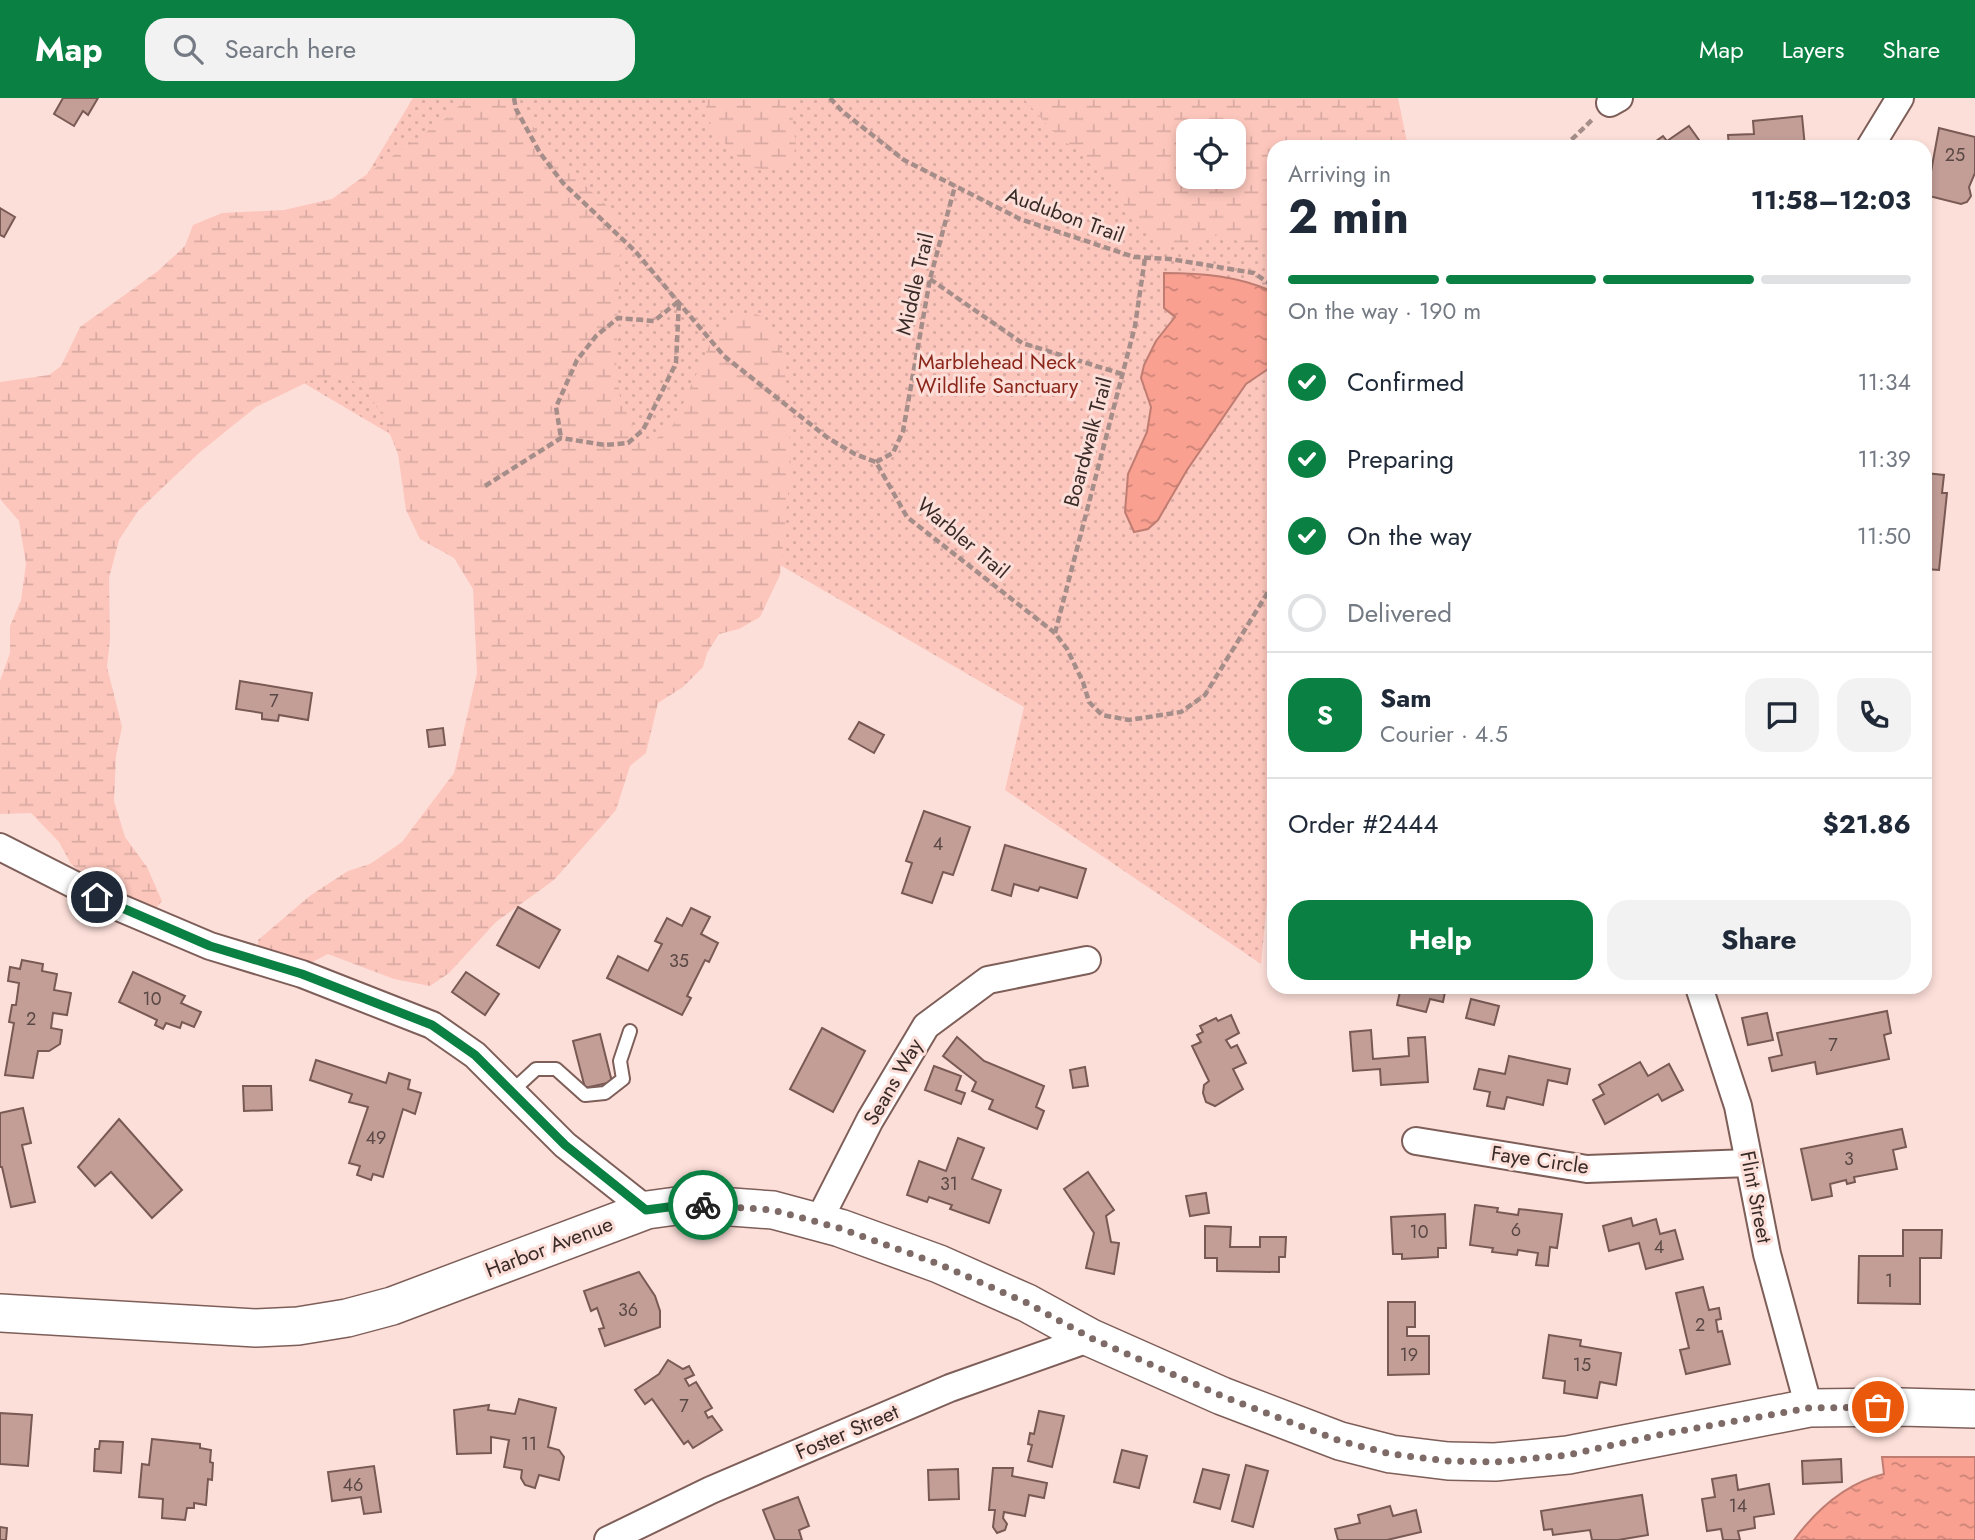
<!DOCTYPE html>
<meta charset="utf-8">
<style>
body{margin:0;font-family:Jost,sans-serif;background:#f2f2f3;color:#1f2937;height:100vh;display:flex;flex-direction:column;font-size:26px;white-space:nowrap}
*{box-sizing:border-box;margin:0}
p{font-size:23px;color:#747a83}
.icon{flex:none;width:38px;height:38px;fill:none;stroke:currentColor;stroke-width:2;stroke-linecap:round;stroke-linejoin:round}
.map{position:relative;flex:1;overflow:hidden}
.drawer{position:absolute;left:1267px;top:42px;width:665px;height:854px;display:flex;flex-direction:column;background:#fff;border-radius:21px;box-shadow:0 4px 10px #0003}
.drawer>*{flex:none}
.controls{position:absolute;left:1176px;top:21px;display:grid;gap:14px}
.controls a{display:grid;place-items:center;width:70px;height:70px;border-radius:14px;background:#fff;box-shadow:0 4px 10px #0003;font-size:35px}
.pin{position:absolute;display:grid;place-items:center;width:60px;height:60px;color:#fff;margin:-30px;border:4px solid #fff;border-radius:50%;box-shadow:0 2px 7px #0007}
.courier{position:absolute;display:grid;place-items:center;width:70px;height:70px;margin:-35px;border:5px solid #0b8043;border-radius:50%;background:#fff;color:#222;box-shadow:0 2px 9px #0007}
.head em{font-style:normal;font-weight:700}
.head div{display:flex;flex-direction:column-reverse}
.head{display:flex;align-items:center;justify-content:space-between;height:119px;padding:0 21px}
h1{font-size:46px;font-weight:700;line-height:52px}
.bar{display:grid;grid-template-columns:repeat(4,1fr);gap:10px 7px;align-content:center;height:84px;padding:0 21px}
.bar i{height:9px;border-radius:5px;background:#e0e1e3}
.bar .current{background:#0b8043}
.bar p{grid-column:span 4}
.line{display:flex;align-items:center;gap:18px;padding:0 21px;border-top:2px solid #e0e1e3}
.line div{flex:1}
.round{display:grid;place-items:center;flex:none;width:74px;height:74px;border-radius:21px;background:#f2f2f3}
ol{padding:0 21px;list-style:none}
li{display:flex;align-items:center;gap:21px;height:77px}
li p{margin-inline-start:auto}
li .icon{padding:7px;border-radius:50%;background:#0b8043;color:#fff;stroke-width:4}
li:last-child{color:#747a83}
li i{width:38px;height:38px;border:4px solid #e0e1e3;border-radius:50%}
.button{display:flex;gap:14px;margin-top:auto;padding:14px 21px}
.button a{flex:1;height:80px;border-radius:21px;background:#0b8043;color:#fff;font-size:28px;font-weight:700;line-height:80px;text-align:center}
.button a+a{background:#f2f2f3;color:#1f2937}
header{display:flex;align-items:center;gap:42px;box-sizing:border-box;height:98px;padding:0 35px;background:#0b8043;color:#fff}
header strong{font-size:33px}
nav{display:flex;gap:38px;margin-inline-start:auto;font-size:24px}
.search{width:490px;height:63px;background:#f2f2f3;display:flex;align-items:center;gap:18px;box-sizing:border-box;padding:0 24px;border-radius:21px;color:#747a83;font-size:26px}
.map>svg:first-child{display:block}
</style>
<header>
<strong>Map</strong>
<div class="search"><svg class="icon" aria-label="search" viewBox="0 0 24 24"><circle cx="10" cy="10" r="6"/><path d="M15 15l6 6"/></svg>Search here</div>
<nav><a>Map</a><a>Layers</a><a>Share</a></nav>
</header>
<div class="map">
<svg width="1975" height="1442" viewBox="0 0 1975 1442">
<defs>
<pattern id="green-dots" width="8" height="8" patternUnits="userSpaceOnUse" patternTransform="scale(1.75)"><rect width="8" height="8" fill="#fcc6bc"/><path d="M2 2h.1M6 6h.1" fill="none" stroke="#d9aaa2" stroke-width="1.8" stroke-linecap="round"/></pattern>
<pattern id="wetland-marsh" width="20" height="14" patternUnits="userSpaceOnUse" patternTransform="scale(1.75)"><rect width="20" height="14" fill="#fcc6bc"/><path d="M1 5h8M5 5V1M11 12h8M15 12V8" fill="none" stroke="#d9aaa2"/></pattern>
<pattern id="water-ripples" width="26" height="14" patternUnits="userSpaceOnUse" patternTransform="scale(1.75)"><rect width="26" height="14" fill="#f9a091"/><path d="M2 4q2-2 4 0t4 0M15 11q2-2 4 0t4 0" fill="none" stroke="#cb8376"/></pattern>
</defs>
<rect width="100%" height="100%" fill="#fddfd9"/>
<path fill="url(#green-dots)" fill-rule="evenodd" d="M413,0H1378L1274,49V731L1261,866L1005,692L1024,609L694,417L649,489L258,258ZM1188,33H1234V79H1188Z"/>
<g fill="url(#wetland-marsh)" fill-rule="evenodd">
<path d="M467,0H515L550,55L609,110L621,138L616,262L620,300L634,331L642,341L655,342L674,326L709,248L726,224L750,214L764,219L783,255L788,304L791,366L780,477L760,519L739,531L719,536L707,555L703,569L683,589L658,605L646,655L630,668L616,712L554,782L496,824L449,875L430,888L394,881L328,856L303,869L258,853V842L311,797L348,773L370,766L402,744L454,675L477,575L473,491L454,460L420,441L406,412L398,356L383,319L365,291L348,280L314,281L256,309L199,355L138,413L119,442L109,480L110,541L107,569L122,629L116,658L114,703L125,739L147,769L162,803L152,815L108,797L71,766L59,744L31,715L0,716V583L10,555V528L21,502L26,466L19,423L0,401V284L49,277L61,268L80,229L158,173L185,148L193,127L222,115L284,112L332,101L449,18Z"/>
<path d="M706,0H790L796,48L790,68L770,72L752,70L730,52L706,19Z"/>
<path d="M1023,0H1398L1408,49H1274V159L1256,148L1217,137L1184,149L1157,145L1134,125L1107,77L1082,54L1061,42ZM1234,33V79H1188V33Z"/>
</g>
<g fill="url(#water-ripples)" stroke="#bf7d72" stroke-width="2">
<path d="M1164,175C1203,175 1238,178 1274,194V267L1246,286L1187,372L1158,422L1148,431L1134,434L1125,414L1128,376L1147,334L1151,309L1141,280L1144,267L1156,243L1175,219L1164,210Z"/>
<path d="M1882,1359H1975V1442H1794C1817,1411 1846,1385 1884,1376Z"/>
</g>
<g fill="#c29e97" stroke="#795953" stroke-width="2">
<path d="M63,0H98L88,17L83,13L74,28L54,16Z"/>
<path d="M1802,18L1805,49H1729L1728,37L1754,36L1753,23Z"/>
<path d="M1689,28L1704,49H1639L1646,44L1649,48L1663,38L1667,43Z"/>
<path d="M1939,30L1975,39V75L1969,89L1971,98L1967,104L1961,106L1925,97V81L1930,79Z"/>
<path d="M0,110L15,119L4,139L0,137Z"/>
<path d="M1925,375L1944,377L1942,395H1947L1939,472L1925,471Z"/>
<path d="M240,583L312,595L308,622L279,617L278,623L262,621V615L236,611Z"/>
<path d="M859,624L884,637L874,655L849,641Z"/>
<path d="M443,630L445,647L429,649L427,632Z"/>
<path d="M924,713L970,729L953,777L943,774L932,805L902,795L912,765L906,763Z"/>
<path d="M1005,747L1086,771L1077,800L1040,789L1038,793L1014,786L1011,798L992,792Z"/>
<path d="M518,809L560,832L539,870L497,847Z"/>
<path d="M691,810L710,819L701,836L718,845L709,864L705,862L687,898L691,900L682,917L607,880L618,858L648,873L662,846L655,843L667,820L682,828Z"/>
<path d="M22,862L43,866L42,873L57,876L54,892L71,895L67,917L53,915L51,930L62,932L60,946L49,953H38L33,980L5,977L14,925L9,924L12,907H16L19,885L8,883L10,869L20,871Z"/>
<path d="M133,874L185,898L181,905L201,914L194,929L182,924L180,930L166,925L163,931L155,927L157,922L119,904Z"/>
<path d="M466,874L499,896L485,917L452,894Z"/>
<path d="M1401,889H1446L1443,904L1430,901L1426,914L1397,907Z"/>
<path d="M1471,901L1499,908L1494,927L1466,920Z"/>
<path d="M1887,913L1891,935L1884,937L1889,961L1817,976L1815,964L1772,973L1769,960L1782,957L1777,935Z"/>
<path d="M1767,915L1773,942L1748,947L1742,920Z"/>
<path d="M1231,917L1239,935L1226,942L1231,950L1237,947L1246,965L1233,971L1243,991L1215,1008L1206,1004L1203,995L1204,987L1209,983L1192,948L1201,944L1197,937L1203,934L1200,928L1216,920L1218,923Z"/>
<path d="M822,930L865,953L833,1014L790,991Z"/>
<path d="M1371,932L1373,961L1409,958L1408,940L1425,939L1428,984L1381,987L1380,971L1353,973L1350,934Z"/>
<path d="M600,936L612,984L585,990L573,943Z"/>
<path d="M957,939L984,963L1044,988L1036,1009L1044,1013L1037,1031L989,1011L993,1002L972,993L976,984L943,958Z"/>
<path d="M1509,958L1570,971L1567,986L1548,982L1543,1007L1507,999L1504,1011L1487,1008L1490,994L1474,991L1479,971L1505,976Z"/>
<path d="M316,962L386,985L389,975L410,982L408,991L421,995L415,1016L403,1011L383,1079L373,1076L371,1082L357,1077L360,1068L349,1065L368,1009L349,1004L352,996L310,982Z"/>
<path d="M1640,964L1648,978L1669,966L1683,992L1662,1003L1658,996L1605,1026L1593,1002L1604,996L1599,987Z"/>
<path d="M934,968L961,978L956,992L965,995L961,1006L925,992Z"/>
<path d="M1085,969L1088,988L1073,990L1070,972Z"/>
<path d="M243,988H271L272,1012L244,1013Z"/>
<path d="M23,1010L31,1045L22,1047L35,1104L11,1109L2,1069H0V1015Z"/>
<path d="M119,1021L182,1092L152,1120L111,1074L95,1088L78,1069Z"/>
<path d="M1902,1031L1906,1049L1893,1052L1897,1071L1854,1079L1855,1084L1847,1086L1846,1082L1830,1086L1832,1098L1812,1102L1801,1051Z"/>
<path d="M958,1040L984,1050L972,1081L1001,1092L989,1125L950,1111L952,1107L929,1099L927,1104L907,1097L919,1063L946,1073Z"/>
<path d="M1088,1074L1114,1112L1106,1118L1111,1144L1119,1145L1114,1176L1086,1170L1094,1135L1064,1091Z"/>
<path d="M1206,1095L1209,1115L1190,1118L1186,1098Z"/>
<path d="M1475,1107L1498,1110L1497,1114L1518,1117L1519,1111L1562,1116L1557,1150L1550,1149L1548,1168L1536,1167L1538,1155L1518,1152L1517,1157L1492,1154L1493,1150L1470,1147Z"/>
<path d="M1445,1116L1446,1150H1438V1159L1402,1161V1156H1393L1391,1119Z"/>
<path d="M1631,1120L1633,1128L1656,1121L1660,1136L1675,1132L1683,1161L1646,1171L1639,1145L1609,1153L1603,1128Z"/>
<path d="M1205,1128L1231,1129L1230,1149H1260V1139H1286L1285,1159H1279V1174L1217,1173V1160H1205Z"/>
<path d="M1903,1132H1942L1941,1160H1920V1206L1858,1205L1859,1158H1903Z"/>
<path d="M639,1174L655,1198L660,1213V1229L605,1248L599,1231L604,1230L597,1210L591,1213L584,1193Z"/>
<path d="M1703,1189L1709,1212L1719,1210L1721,1221L1716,1222L1718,1234L1722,1233L1730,1266L1686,1276L1680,1252L1689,1250L1676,1195Z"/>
<path d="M1388,1204H1415V1229H1407V1238H1429V1276L1388,1277Z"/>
<path d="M1549,1237L1581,1242L1580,1248L1621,1255L1616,1287L1600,1284L1597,1300L1564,1295L1565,1283L1543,1280Z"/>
<path d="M668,1262L683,1271L689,1268L694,1277L685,1281L689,1288L696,1284L712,1310L705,1314L708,1320L712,1318L722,1332L693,1350L688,1343L684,1346L652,1301L645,1306L635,1292L659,1276Z"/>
<path d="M519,1301L556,1310L548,1349L559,1352L564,1359L559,1382L539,1377L535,1390L525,1387L521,1380L522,1372L504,1369L509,1342L491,1339V1355L457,1356L454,1312L489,1307L488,1312L515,1316Z"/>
<path d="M1039,1313L1064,1318L1052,1369L1028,1363L1032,1347L1028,1346L1030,1335L1034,1336Z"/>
<path d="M0,1315L32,1317L28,1368L0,1366Z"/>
<path d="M152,1341L200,1346V1350L211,1352L210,1364L213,1365L212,1382L208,1381L206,1407L194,1405V1410H187L185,1422L162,1420L163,1401L139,1399L142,1366L149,1367Z"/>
<path d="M100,1343L123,1344L121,1375L94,1373L95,1351H99Z"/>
<path d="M1122,1352L1147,1358L1139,1390L1114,1384Z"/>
<path d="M1841,1361L1842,1384L1803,1386L1802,1363Z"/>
<path d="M1246,1367L1268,1373L1253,1429L1232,1423Z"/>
<path d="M374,1368L381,1414L364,1416L361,1399L332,1403L328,1374Z"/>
<path d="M993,1370H1013L1012,1378L1047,1385L1044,1400L1029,1397L1025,1418L1004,1414L1003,1420L1007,1426L1005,1432L997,1435L993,1429L995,1412H989Z"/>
<path d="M958,1371L959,1401L929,1402L928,1372Z"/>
<path d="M1203,1371L1229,1377L1220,1411L1194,1404Z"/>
<path d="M1736,1377L1738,1392L1769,1386L1774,1416L1754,1419L1755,1430L1738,1433L1740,1442H1723L1721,1431L1707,1433L1702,1401L1715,1399L1712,1381Z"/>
<path d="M1642,1397L1648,1437L1618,1442H1592L1590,1432L1553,1437L1552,1431L1544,1432L1541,1413Z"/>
<path d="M798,1399L809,1428L799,1432L802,1442H775L763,1412Z"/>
<path d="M1390,1408L1393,1418L1416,1412L1421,1434L1387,1442H1338L1335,1431L1360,1425L1358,1417Z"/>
<path d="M0,1429L7,1430L6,1442H0Z"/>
</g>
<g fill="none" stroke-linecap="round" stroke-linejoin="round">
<g stroke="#7e5e58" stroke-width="16">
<path id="lane" d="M511,994L536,971H556L585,997L605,995L623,981L620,963L630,933"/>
</g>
<g stroke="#7e5e58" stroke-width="30">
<g id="street">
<path d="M1610,5L1619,0"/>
<path d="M1870,49L1900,0"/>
<path d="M0,749L118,809L210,848L302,876L432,927L475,957L565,1047L647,1112"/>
<path d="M1699,889L1738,1008L1767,1156L1809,1310"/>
<path d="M1416,1043L1587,1071L1749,1065"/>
<path d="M818,1124L870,1022L926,928L988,882L1087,862"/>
<path d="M608,1442L711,1392L950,1290L1091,1240"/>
</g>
</g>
<g stroke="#7e5e58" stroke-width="40">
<path id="secondary" d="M0,1215L256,1230L298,1228L347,1220L392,1208L647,1112L691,1106L773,1112L840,1130L939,1166L1027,1205L1091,1240L1222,1298L1340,1343L1391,1356L1448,1363L1495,1364L1568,1357L1809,1310L1901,1309L1975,1311"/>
</g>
<g stroke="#a58e89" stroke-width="4.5" stroke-dasharray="7 3.5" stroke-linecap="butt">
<path d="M514,0L516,11L540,55L563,85L635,153L724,258L828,340L855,356L876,364L907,419L1055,535L1067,551L1083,584L1089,604L1102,617L1129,622L1181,614L1205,597L1271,489L1274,479"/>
<path d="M830,0L842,13L904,62L1020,121L1134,159L1170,161L1254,175L1274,189"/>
<path d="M1564,49L1594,20"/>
<path d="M930,181L1022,245L1122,276"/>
<path d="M876,364L893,355L903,333L930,181L955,88"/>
<path d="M485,388L561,340L605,347L628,345L643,332L676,265L679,203L654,223L618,220L596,238L577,262L556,309L561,340"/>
<path d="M1055,535L1135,228L1145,160"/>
</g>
<use href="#lane" stroke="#fff" stroke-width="12"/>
<use href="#street" stroke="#fff" stroke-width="26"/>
<use href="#secondary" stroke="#fff" stroke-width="37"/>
</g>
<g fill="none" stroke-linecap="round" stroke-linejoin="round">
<path stroke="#7e6a66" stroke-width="7" stroke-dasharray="0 12.6" d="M703,1107L773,1112L839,1130L939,1166L1027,1205L1091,1240L1222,1298L1340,1343L1391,1356L1448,1363L1495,1364L1568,1357L1663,1336L1809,1310L1878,1309"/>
<path stroke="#0b8043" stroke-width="9" d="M97,799L210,848L302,876L432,927L475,957L565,1047L646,1112L691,1106L703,1107"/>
</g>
<g text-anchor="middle" stroke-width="6" stroke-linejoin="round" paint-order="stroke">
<g font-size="18" fill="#5b4844">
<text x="1955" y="63">25</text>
<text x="274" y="609">7</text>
<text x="938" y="752">4</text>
<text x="679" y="869">35</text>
<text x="152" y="907">10</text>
<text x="31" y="927">2</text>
<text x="1833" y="953">7</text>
<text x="376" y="1046">49</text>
<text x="1849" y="1067">3</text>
<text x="949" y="1092">31</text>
<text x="1516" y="1138">6</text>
<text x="1419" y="1140">10</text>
<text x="1659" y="1155">4</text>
<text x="1889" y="1189">1</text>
<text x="628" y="1218">36</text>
<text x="1700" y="1233">2</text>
<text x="1409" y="1263">19</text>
<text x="1582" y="1273">15</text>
<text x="684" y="1314">7</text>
<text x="529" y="1352">11</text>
<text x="353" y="1393">46</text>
<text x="1738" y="1414">14</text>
</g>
<g font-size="21" fill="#392b28" stroke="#fddfd9">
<text transform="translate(1065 117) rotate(20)" y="7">Audubon Trail</text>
<text transform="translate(915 186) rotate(-77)" y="7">Middle Trail</text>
<text transform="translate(1088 344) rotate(-75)" y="7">Boardwalk Trail</text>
<text transform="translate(963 440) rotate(40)" y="7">Warbler Trail</text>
<text transform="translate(893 984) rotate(-60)" y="7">Seans Way</text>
<text transform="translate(1540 1062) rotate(8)" y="7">Faye Circle</text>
<text transform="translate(1756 1099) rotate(79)" y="7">Flint Street</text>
<text transform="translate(549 1149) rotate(-21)" y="7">Harbor Avenue</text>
<text transform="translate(847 1334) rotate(-23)" y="7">Foster Street</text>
</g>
<g font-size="21" fill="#8b261a" stroke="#fddfd9">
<text x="997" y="271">Marblehead Neck<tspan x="997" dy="24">Wildlife Sanctuary</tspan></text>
</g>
</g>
</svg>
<div class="controls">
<a><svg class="icon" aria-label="locate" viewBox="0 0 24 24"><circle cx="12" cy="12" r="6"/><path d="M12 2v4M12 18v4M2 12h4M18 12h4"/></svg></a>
</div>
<div class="pin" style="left:1878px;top:1309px;background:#ea580c"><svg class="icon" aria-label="bag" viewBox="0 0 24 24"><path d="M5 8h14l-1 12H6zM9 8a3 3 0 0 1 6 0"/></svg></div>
<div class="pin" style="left:97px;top:799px;background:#1f2937"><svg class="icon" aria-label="home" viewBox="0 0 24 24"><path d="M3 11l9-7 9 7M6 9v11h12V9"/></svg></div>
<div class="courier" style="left:703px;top:1107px"><svg class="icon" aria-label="bike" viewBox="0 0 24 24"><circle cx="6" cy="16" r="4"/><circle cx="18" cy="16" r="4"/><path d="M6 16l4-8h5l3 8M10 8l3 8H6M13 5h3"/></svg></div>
<section class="drawer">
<div class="head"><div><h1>2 min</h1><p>Arriving in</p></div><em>11:58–12:03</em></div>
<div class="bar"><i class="current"></i><i class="current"></i><i class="current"></i><i></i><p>On the way · 190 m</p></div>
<ol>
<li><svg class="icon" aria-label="check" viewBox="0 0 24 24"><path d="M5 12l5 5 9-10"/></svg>Confirmed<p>11:34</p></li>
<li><svg class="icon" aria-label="check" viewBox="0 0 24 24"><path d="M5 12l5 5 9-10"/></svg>Preparing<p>11:39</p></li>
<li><svg class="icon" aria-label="check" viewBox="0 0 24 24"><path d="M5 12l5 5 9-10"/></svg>On the way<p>11:50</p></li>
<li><i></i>Delivered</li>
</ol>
<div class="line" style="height:126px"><b class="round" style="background:#0b8043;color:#fff">S</b><div><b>Sam</b><p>Courier · 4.5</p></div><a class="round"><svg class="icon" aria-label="chat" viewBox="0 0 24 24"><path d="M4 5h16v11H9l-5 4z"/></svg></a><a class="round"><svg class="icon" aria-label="phone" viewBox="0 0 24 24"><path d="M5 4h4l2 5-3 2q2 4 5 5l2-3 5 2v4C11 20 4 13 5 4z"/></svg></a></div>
<div class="line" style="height:91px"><div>Order #2444</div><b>$21.86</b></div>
<div class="button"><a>Help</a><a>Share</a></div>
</section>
</div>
